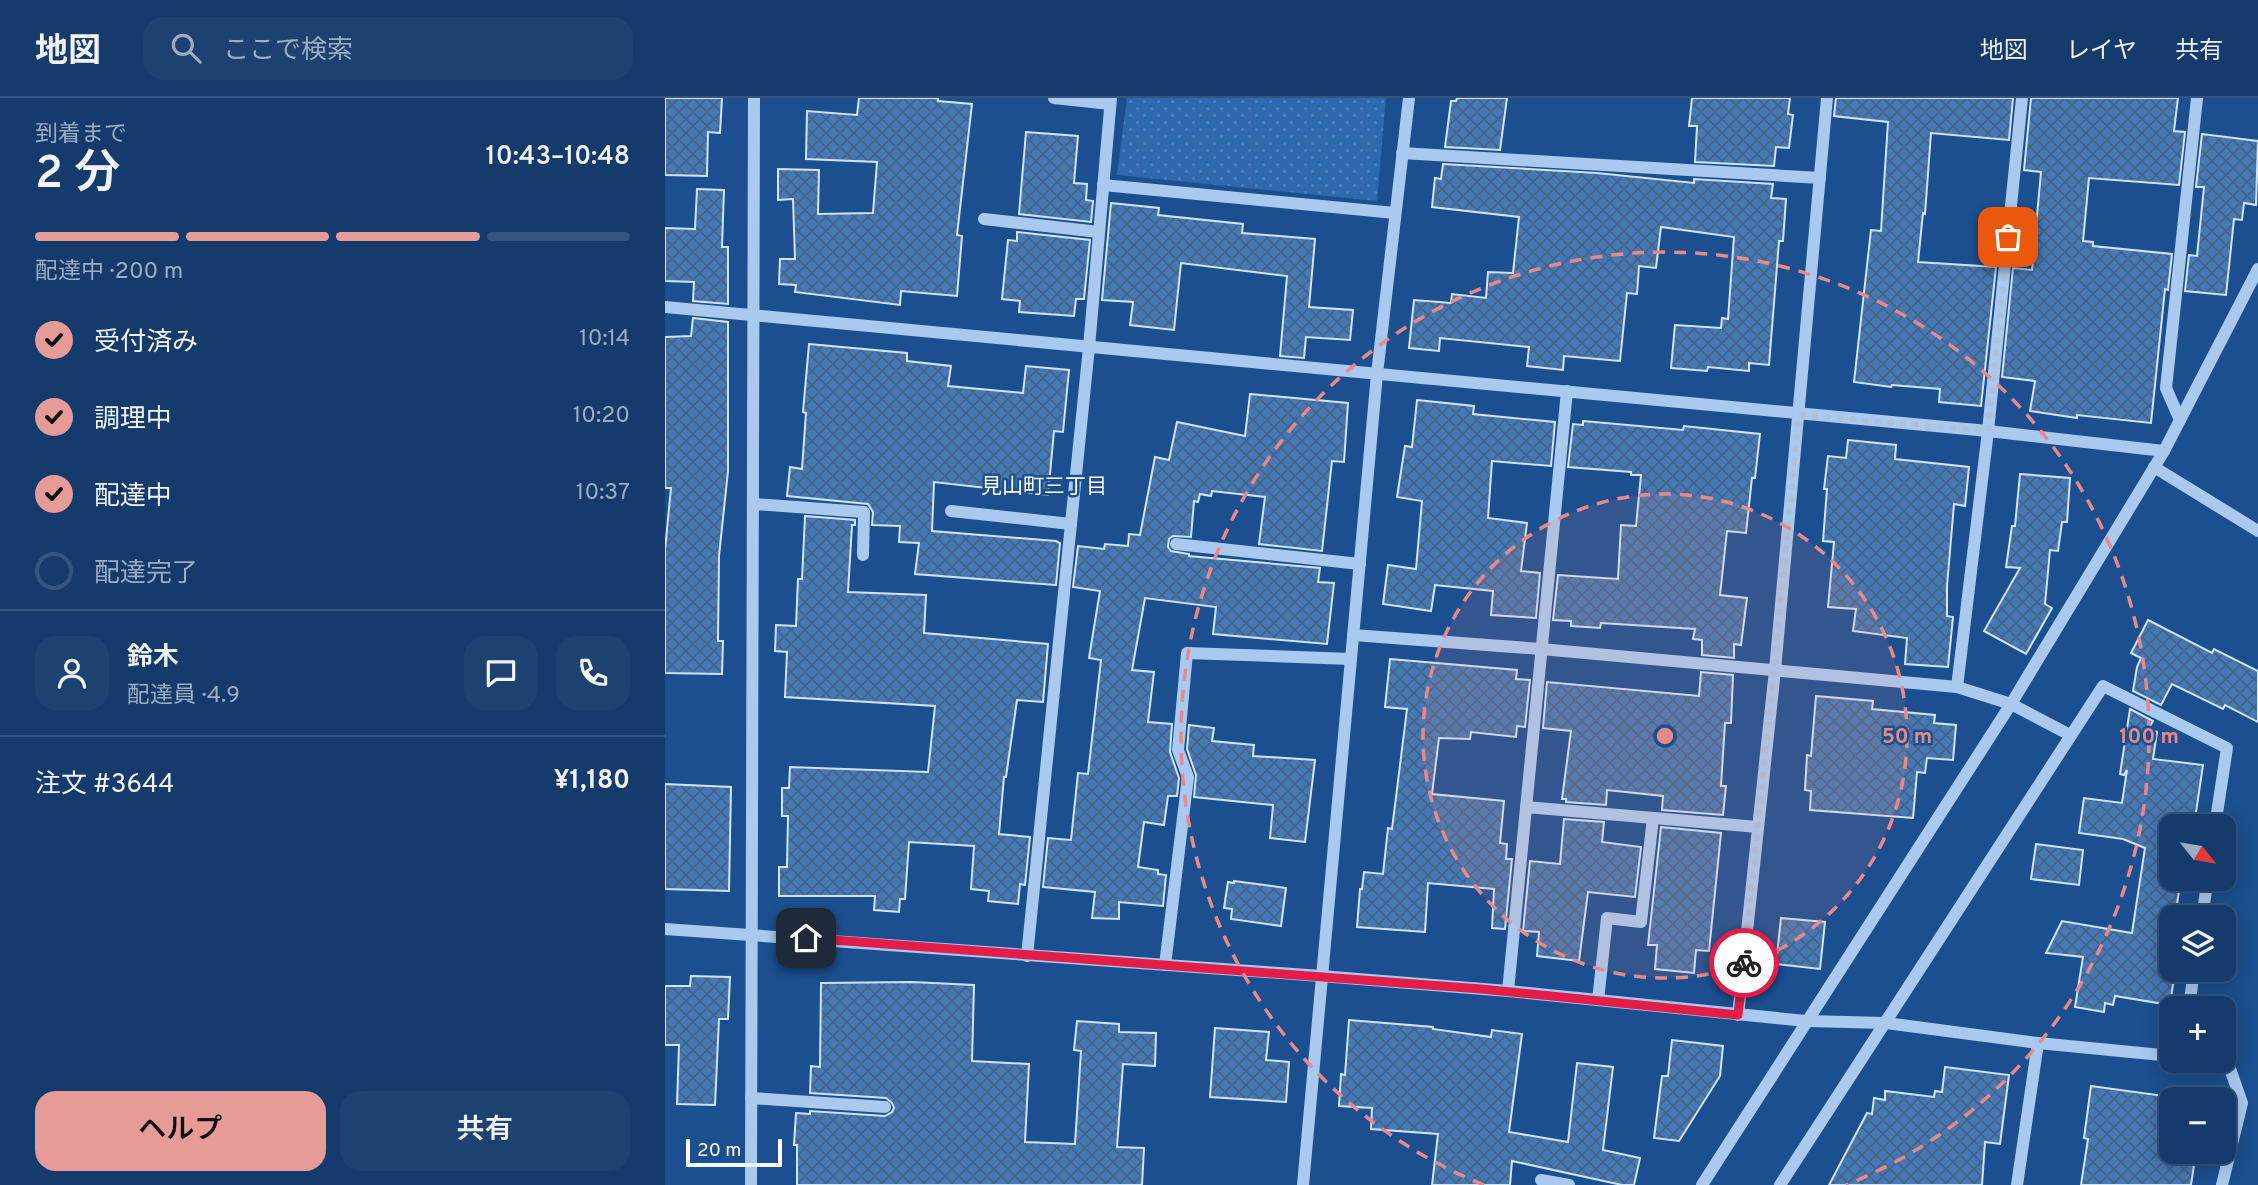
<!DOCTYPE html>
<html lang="ja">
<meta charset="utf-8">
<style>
body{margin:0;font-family:Overpass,"Noto Sans JP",sans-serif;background:#1d4271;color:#f1f3f6;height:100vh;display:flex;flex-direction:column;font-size:26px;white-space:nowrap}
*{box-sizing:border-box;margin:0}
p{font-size:23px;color:#9dadc1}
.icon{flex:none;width:38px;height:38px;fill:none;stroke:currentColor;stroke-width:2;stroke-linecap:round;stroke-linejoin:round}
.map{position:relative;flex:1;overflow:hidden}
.drawer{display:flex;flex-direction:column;background:#143b6b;width:665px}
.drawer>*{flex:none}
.needle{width:46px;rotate:120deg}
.tools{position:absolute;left:1494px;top:716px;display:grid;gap:14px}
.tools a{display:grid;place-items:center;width:77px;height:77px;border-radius:14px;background:#143b6b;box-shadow:0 4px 18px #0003,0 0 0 2px #33557e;font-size:35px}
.scale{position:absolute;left:21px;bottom:18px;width:96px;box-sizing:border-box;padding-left:7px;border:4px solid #fff;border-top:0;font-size:19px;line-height:24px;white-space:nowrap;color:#fff;-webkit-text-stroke:5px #1b4f8f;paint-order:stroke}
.pin{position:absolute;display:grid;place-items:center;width:60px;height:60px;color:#fff;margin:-30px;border-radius:14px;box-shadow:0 4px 10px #0006}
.courier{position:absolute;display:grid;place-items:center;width:70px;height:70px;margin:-35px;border:5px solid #e11d48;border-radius:50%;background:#fff;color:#222;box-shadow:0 2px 9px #0007}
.summary em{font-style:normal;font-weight:600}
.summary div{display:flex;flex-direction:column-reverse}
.summary{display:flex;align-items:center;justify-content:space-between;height:119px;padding:0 35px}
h1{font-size:46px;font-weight:600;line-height:52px}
.bar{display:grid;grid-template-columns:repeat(4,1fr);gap:10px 7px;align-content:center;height:84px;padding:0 35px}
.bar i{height:9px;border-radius:5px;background:#33557e}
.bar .selected{background:#e69b98}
.bar p{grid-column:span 4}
.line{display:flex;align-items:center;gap:18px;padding:0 35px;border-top:2px solid #33557e}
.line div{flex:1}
.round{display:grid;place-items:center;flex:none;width:74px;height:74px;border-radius:21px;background:#1d4271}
ol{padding:0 35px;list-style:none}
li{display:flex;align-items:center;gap:21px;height:77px}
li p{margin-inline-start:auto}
li .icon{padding:7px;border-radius:50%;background:#e69b98;color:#111;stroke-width:4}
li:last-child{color:#9dadc1}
li i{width:38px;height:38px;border:4px solid #33557e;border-radius:50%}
.cta{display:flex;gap:14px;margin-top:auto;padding:14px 35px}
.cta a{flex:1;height:80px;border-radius:21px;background:#e69b98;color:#111;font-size:28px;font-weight:600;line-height:80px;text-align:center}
.cta a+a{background:#1d4271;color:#f1f3f6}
header{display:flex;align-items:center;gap:42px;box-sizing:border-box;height:98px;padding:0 35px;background:#143b6b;border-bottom:2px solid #33557e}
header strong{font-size:33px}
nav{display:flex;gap:38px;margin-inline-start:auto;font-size:24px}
.search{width:490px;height:63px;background:#1d4271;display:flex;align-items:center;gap:18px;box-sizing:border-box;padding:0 24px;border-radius:21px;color:#9dadc1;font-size:26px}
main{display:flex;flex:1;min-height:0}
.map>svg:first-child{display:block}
</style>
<header>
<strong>地図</strong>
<div class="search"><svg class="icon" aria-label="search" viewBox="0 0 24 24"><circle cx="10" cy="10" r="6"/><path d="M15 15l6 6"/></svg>ここで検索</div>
<nav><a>地図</a><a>レイヤ</a><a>共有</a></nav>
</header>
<main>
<section class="drawer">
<div class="summary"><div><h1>2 分</h1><p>到着まで</p></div><em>10:43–10:48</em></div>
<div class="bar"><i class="selected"></i><i class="selected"></i><i class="selected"></i><i></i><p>配達中 · 200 m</p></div>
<ol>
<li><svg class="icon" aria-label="check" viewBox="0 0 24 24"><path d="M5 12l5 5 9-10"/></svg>受付済み<p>10:14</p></li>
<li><svg class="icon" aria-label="check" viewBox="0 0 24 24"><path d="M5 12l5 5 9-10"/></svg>調理中<p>10:20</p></li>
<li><svg class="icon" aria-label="check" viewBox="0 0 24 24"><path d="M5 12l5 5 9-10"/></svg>配達中<p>10:37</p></li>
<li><i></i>配達完了</li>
</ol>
<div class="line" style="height:126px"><a class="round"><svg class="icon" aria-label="person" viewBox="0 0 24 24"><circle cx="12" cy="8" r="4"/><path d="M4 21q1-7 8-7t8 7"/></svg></a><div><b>鈴木</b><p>配達員 · 4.9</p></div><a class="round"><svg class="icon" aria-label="chat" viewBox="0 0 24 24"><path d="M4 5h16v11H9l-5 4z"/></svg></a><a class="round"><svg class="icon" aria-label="phone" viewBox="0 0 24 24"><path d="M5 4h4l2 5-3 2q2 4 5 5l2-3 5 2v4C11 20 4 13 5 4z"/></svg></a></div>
<div class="line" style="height:91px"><div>注文 #3644</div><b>¥1,180</b></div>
<div class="cta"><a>ヘルプ</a><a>共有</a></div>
</section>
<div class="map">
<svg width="1593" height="1087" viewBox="0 0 1593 1087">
<defs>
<pattern id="park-dots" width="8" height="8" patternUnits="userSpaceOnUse" patternTransform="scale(1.75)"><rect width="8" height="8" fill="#2e69ad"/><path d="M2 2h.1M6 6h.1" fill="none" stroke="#4d80b9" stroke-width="1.8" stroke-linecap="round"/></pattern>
<pattern id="building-cross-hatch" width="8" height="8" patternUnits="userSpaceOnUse" patternTransform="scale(1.75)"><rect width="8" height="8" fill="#4478b7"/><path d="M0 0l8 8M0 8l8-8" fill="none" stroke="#486282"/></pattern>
</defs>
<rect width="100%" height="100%" fill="#1b4f8f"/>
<path fill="url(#park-dots)" d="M462,0H721L712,103L452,77Z"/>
<g fill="url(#building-cross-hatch)" stroke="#cfe3fa" stroke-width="2">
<path d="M0,0H57L55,35L43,34L42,78L0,77Z"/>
<path d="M194,0H273V3L307,6L292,137L297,138L292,198L236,193L235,207L130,194L131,187L114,186L115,161H130L128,101L113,102V71L154,72L153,116L208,115L212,64L141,61L142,13L192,17Z"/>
<path d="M792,0H842L835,52L780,49L786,3H791Z"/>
<path d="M1027,0H1125L1123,16L1128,17L1124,50L1111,49L1109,68L1030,64L1032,28H1024Z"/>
<path d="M1171,0H1348L1344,42L1266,35L1260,116L1258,115L1253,164L1331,169L1316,308L1274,304L1275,291L1227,287L1226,289L1189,284L1206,132L1216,133L1223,24L1169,18Z"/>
<path d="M1366,0H1513L1509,33L1520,34L1514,87L1424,80L1418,143L1428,144V148L1507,156L1503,192L1500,191L1486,325L1412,317V320L1365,313L1370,283L1337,279L1348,170L1367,172L1376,74L1359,72Z"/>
<path d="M361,34L413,38L409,85L422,86L421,102L428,103L426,124L354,116Z"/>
<path d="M1537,36L1593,43L1591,107L1579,105L1577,122L1569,121L1561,197L1520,193L1524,157L1532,158L1539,89H1531Z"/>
<path d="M778,66L932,75L1029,85V81L1108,86L1106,100L1121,101L1118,143H1114L1104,267L1084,265V273L1043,269L1042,273L1006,270L1010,227L1056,230L1057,220L1063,221L1069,139L996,129L991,170L974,168L972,196L962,195L955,263L899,258L898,272L862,268L864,249L775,240L774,253L744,250L749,202L786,205L787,196L821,200L823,174L848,175L854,119L767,109L770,80L776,81Z"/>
<path d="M32,91L59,92L57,149H63V206L28,203L29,184L0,183V130L30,131Z"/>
<path d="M446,105L494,110L493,117L578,126L577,135L650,141L644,209L688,212L685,242L641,239L639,260L615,258L622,178L516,165L509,232L465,227L468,204L437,202Z"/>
<path d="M352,134L425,142L419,201H411L409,218L354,214L355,203L337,201L343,142L352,143Z"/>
<path d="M28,220L63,224V373L54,458L53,543H58L57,576L0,575V452L6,390H0V239L26,238Z"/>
<path d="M144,246L242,255V263L286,268L283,288L358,295L361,268L404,272L398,334L389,333L383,397L269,384L267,433L391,443L395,445L391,487L250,476L254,445L234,444L235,428L207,427L208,414L203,406L122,398L125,369L137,371L141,315L138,314Z"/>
<path d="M585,296L683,305L679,364L667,363L657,453L594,446L600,399L547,393L546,398L535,396L533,404L529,403L526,439L508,438L504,441L503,449L506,453L524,456V458L655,470L653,484L669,485L662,546L548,536L551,509L480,500L467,572L489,574L483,624L507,626L505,654L514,680L512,698H503L499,727L479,724L473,769L493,772V776L501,777L498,808L454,804V821L427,820L430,794L378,789L383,740L406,742L413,675L423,676L436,562L424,560L435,493L408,489L413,448L439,451L440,446L463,448L464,436L475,437L490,359L504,362L512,324L580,338Z"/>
<path d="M752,302L809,308L808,316L890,324L886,368L827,363L823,420L862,425L856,473L875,475L871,520L826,517L828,493L770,487L766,513L718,506L723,467L751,471L757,403L732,399L740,348L747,349Z"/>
<path d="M918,323L1018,332L1019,328L1095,336L1090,380H1087L1081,435L1062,433L1055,497L1082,500L1076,547L1069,546V560L1037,557V542L1028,541L1030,531L936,525L935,530L906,528V523L888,522L893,477L953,481L956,427L971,428L976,377H966V374L903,369L908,326L918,327Z"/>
<path d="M1183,342L1231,347L1230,361L1304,369L1300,408L1289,406L1282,488V518L1288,519L1283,569L1240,566L1242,540L1188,533L1191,511L1163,509L1169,444L1158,443L1162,391H1159L1163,358L1181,360Z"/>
<path d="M1355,376L1405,380L1402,424H1397L1393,453L1385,452L1380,506L1387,510L1361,556L1319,533L1355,470L1341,469L1347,428H1350Z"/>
<path d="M140,418L190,422V427H187L183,494L261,497L259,535L383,546L378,604L352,602L341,679H339L334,736L365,739L360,787L355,786L353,806L323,803L324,793L306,791L309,748L244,744L240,801H235L234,814L209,812L210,798H114V769H122L123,718H117V690H124L125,669L263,674L270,608L120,599L122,554L110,553L111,527L131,528L133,481H137Z"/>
<path d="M1483,522L1547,555L1549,551L1593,573V624L1560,607L1558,611L1507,586L1496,607L1468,593L1472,569L1476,560L1466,555Z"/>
<path d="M725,561L852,572L851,581L865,582L860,629L852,628L851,639L806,634L805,641L774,640L767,696L839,703L835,745L842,746L841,761H847L840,831L827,830L829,791L763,785L760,834L692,829L695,791H697L699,774L718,776L723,730L727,731L742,611L720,609Z"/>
<path d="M1036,574L1068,577L1066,625H1060L1056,688H1061L1058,717L997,712L998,698L942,692L941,707L901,704V701H897L906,633L878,630L882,584L1034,598Z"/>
<path d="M1151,598L1208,603L1207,611L1270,617L1269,625L1291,627L1288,662L1262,660L1260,675L1252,674L1248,720L1145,712L1146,693L1140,692L1142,657L1146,658Z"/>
<path d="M1465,611L1488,623L1484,630L1492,634L1488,661L1538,667L1529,728H1507V780H1516L1510,819H1507V872H1510L1505,907L1450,898L1448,907L1440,905L1439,914L1410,909L1418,859L1381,855L1397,823L1467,835L1480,750L1458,741L1414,735L1419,700L1457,705L1462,672L1459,677L1455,676Z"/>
<path d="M524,627L549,630L547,643L589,647L588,658L650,662L640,744L605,740L608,707L529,699L531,677L522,651Z"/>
<path d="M0,686L66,689L64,793L0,791Z"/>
<path d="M899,721L939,724L937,744L976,749L970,799L923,794L914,863L872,858L874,834L858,833L865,763L895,766Z"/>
<path d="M996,729L1056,735L1044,853L1031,852L1029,875L990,871L992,847H983Z"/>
<path d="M1371,746L1418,752L1414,787L1366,781Z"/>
<path d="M569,783L621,790L616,828L566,821L567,811L559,810L563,784L569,785Z"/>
<path d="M1116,820L1160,824L1155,871L1111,866Z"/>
<path d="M26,878L65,879L63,921H54L50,1007L12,1006L14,947H0V888H25Z"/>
<path d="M247,884L309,887L307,963L364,966L360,1044L410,1046L416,953L409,952L412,923L454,926V934L491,935L490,968L458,966L452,1049L479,1050L477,1087H132V1047H129L131,1015L145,1016V1013L220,1018L227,1014L229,1010L227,1005L221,1000L145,995L146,968L155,969L156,885Z"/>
<path d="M684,922L768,929V931L826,939L827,932L857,936L844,1034L903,1044L912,965L948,969L938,1052L975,1060L969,1087H957L847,1063L845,1087H767L773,1036L706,1031L707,1010L674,1008L676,976L680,977Z"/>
<path d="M550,930L604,934L601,962L624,964L621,1004L545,999Z"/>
<path d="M1007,942L1058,948L1055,978L1014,1043L989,1040L997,978H1003Z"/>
<path d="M1280,969L1344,977L1335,1046L1320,1044L1317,1087H1164L1202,1015L1207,1016L1209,1000L1220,1002V993L1269,999L1270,993L1277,994Z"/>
<path d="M1426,988L1507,999V1054H1531L1526,1087H1416L1423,1041L1419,1040Z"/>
</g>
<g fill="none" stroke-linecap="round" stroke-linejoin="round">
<g stroke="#a9c9ee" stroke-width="12">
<path d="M389,0L445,6"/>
<path d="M737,55L1155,80"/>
<path d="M438,87L730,115"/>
<path d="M319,121L434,134"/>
<path d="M0,209L1323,333L1499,353"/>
<path d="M1515,322L1501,290L1532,0"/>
<path d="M1489,369L1593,433"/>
<path d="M89,406L199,414L198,457"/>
<path d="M286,413L406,426"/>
<path d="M511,446L695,466"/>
<path d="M688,537L876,551L1292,589L1346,606L1405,637"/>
<path d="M1292,589L1323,333L1357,0"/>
<path d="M861,709L1093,729"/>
<path d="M1537,819L1543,780"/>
<path d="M0,831L656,878L843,893L1141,923L1221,925L1373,945L1507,958"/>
<path d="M362,858L424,249L446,0"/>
<path d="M500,867L523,679L513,652L522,555L686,561"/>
<path d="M843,893L902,293"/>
<path d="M933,902L942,820L976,824L988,720"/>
<path d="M1524,910L1529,872"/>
<path d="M1073,917L1110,572L1162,0"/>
<path d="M1543,962L1563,965L1577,1005L1557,1087"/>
<path d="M86,1000L220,1009"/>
<path d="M876,1082L904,1087"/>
<path d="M86,1087L89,0"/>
<path d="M638,1087L712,276L744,0"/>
<path d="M1037,1087L1346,606L1499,353L1593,171"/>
<path d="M1115,1087L1438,588L1562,650L1550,728"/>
<path d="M1352,1087L1373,945"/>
</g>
</g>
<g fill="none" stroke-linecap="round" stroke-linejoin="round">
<path stroke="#afc1d8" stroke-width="7" stroke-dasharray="0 12.6" d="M1079,865L1134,317L1323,333L1343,139"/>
<path stroke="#e11d48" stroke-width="9" d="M141,840L816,891L1073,917L1079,865"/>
</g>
<circle cx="1000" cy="638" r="242" fill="#e88989" fill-opacity=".12"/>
<g fill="none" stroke="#e88989" stroke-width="3.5" stroke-dasharray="12 9">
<circle cx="1000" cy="638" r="242"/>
<path d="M819 1087A484 484 0 1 1 1181 1087"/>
</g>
<g text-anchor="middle" stroke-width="5" stroke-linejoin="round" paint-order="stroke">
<g font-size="21" fill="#fff" stroke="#1b4f8f">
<text x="379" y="395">見山町三丁目</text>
</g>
</g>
<circle cx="1000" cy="638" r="10" fill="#e88989" stroke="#1b4f8f" stroke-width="3.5"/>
<g font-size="21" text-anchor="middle" font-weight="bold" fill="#e88989" stroke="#1b4f8f" stroke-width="5" stroke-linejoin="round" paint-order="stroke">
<text x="1242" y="645">50 m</text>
<text x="1484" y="645">100 m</text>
</g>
</svg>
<div class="tools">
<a><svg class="needle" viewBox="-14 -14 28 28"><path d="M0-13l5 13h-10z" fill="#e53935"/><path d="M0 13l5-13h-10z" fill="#9dadc1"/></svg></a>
<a><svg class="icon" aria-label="layers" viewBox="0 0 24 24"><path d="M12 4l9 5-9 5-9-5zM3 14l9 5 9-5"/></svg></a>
<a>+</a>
<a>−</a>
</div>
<div class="scale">20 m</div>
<div class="pin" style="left:1343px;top:139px;background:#ea580c"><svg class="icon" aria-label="bag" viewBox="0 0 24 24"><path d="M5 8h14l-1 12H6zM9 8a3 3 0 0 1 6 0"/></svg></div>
<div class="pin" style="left:141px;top:840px;background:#1f2937"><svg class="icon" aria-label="home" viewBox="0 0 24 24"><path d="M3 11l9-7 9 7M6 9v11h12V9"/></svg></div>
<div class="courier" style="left:1079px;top:865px"><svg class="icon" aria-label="bike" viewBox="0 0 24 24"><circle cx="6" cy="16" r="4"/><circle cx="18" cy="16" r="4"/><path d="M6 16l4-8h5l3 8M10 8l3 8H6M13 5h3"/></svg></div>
</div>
</main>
